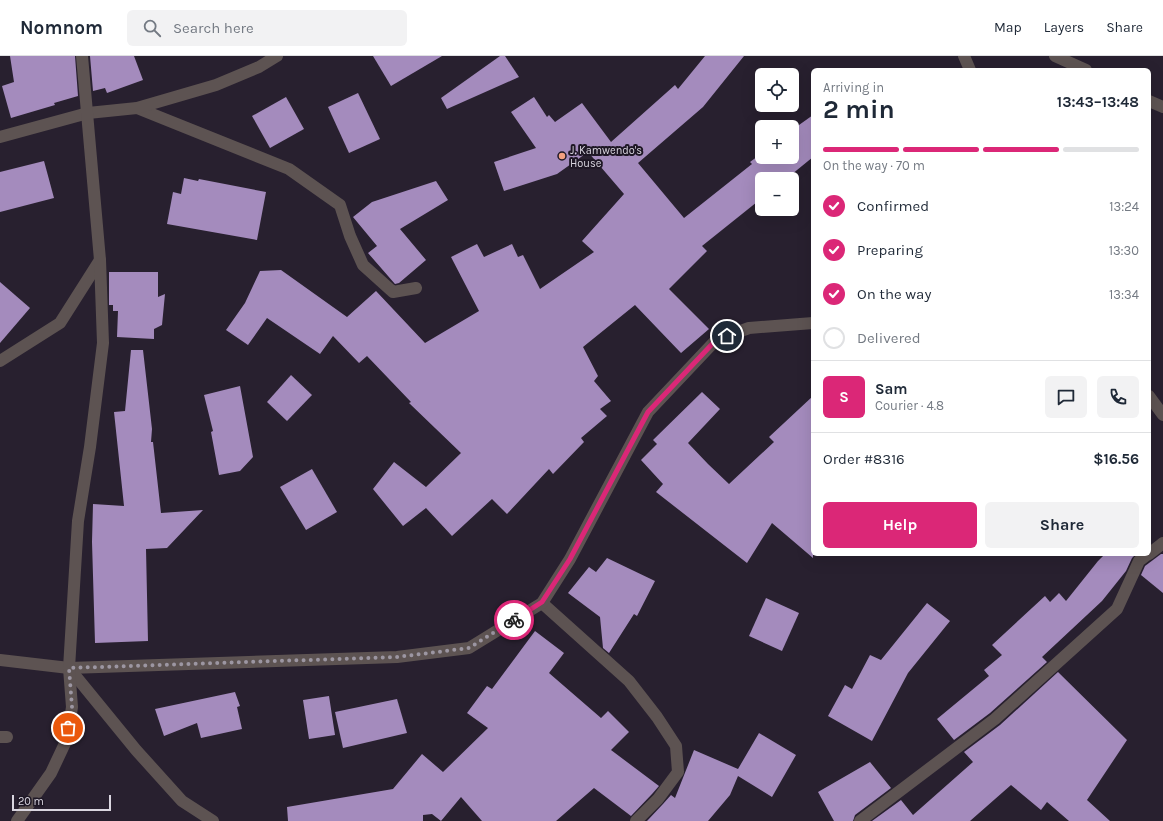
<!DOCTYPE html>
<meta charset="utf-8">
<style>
body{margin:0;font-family:Karla,sans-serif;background:#f2f2f3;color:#1f2937;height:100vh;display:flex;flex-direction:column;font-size:15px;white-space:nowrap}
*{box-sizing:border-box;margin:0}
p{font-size:13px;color:#747a83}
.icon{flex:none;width:22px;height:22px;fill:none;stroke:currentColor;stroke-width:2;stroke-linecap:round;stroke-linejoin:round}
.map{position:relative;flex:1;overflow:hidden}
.sheet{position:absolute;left:811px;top:12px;width:340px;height:488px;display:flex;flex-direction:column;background:#fff;border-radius:6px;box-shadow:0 4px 16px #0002}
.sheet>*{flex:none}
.buttons{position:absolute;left:755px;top:12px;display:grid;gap:8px}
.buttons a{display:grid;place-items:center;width:44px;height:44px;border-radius:6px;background:#fff;box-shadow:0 4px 16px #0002;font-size:20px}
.scale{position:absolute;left:12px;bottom:10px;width:99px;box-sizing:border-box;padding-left:4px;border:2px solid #dad6e0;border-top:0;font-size:11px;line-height:14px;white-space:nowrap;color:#dad6e0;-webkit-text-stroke:3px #1e1725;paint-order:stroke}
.pin{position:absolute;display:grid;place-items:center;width:34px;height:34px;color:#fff;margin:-17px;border:2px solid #fff;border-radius:50%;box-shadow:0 1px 4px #0007}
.courier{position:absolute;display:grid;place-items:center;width:40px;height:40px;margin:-20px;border:3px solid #db2777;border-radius:50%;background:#fff;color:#222;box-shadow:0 1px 5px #0007}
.summary em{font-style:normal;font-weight:700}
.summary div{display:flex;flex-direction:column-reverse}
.summary{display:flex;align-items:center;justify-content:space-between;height:68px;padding:0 12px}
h1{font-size:26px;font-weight:700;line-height:30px}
.bar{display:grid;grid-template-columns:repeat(4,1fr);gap:6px 4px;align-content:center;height:48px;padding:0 12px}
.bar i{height:5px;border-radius:3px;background:#e0e1e3}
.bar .selected{background:#db2777}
.bar p{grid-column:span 4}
.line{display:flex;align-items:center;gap:10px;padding:0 12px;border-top:1px solid #e0e1e3}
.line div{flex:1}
.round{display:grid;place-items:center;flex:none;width:42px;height:42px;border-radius:6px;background:#f2f2f3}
ol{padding:0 12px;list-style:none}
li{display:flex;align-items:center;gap:12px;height:44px}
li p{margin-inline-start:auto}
li .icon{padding:4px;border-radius:50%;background:#db2777;color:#fff;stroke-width:4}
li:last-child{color:#747a83}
li i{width:22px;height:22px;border:2px solid #e0e1e3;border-radius:50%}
.primary-button{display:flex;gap:8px;margin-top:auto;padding:8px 12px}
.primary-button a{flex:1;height:46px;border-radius:6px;background:#db2777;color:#fff;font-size:16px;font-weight:700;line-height:46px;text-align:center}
.primary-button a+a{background:#f2f2f3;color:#1f2937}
header{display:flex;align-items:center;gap:24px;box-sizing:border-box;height:56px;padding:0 20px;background:#fff;border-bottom:1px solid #e0e1e3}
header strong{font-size:19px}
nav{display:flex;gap:22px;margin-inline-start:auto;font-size:14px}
.search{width:280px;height:36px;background:#f2f2f3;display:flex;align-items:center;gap:10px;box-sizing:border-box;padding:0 14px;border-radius:6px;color:#747a83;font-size:15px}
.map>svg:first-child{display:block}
</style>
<header>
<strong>Nomnom</strong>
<div class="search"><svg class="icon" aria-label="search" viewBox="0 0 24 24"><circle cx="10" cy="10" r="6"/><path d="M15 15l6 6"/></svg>Search here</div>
<nav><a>Map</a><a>Layers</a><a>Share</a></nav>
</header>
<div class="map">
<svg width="1163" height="765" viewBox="0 0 1163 765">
<rect width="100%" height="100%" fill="#28202f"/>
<g fill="#a48bbd">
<path d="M10,0H75L78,40L54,47L55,49L11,62L2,30L14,26Z"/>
<path d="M90,0H134L143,24L107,37L105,32L93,35Z"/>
<path d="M373,0H442L391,30Z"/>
<path d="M500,0H505L519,21L447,53L441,42Z"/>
<path d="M705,0H744L703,51L638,107L684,162L752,108L750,106L762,97V101H792V74L813,59V101L786,123H762V142L702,190L707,195L669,233L709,273L681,297L635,249L583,291L598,320L594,325L611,345L600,353L607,360L581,382L584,386L553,418L549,413L507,458L492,443L452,480L426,452L403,470L373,433L394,406L426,431L461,397L409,347L411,346L367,300L359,307L333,280L320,298L267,262L248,289L226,274L245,247L260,215L281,214L347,261L376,235L425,287L479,255L451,201L477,188L484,201L512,188L518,201L523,199L540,233L594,196L582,185L624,138L588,96L557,118L504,135L494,106L536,92L511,56L534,41L547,61L549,59L555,66L582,47L611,86L675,29L678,33Z"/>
<path d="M358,37L380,83L349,97L328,51Z"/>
<path d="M286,41L304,73L270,92L252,60Z"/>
<path d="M44,105L54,142L0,156V116Z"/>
<path d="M184,122L198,125L199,123L266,136L257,184L167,168L173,136L181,138Z"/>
<path d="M436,125L448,144L400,173L426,204L399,227L395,228L368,197L377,190L353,161L372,146Z"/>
<path d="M109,216H158V241L165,238L162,269L154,273V283L117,281L118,255H113V249H109Z"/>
<path d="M0,226L30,252L0,287Z"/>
<path d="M131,294H143L152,373L151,386H153L161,457L203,454L167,492L146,493L148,585L95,587L92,486L93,448L124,450L114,356L125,355Z"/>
<path d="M291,319L312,339L287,365L267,346Z"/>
<path d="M240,330L253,401L240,415L219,419L211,376L213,375L204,339Z"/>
<path d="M702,336L720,353L688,387L708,408L729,428L774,386L769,381L813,340V502L772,467L747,507L656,436L663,428L641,404L657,388L653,384Z"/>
<path d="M312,413L337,456L306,474L280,431Z"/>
<path d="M1105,498H1136L1132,502L1126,515L1102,545L1042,601L1047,606L990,657L954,684L937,663L989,620L984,614L1002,599L992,589L1045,540L1050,546L1059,537L1066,545L1098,505Z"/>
<path d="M1161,498H1163V537L1141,519L1145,510Z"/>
<path d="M607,502L655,525L637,560L634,558L609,597L603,592L600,561L568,537L589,511L596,516Z"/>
<path d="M766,542L799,557L782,595L749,580Z"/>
<path d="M927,547L950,565L908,617L872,685L828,660L845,629L852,633L870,599L881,604Z"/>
<path d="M535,575L564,597L549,617L601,662L608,655L629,676L611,694L659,730L652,738L631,760L594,732L556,765H482L461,741L441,765L432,758L423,759V765H288L287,751L393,733L422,698L443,716L488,672L467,657L487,630L492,633Z"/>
<path d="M1058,616L1127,684L1087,744L1110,765H1069L1047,746L1041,754L1011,729L970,765H872L901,744L913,759L973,706L964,696L1000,669Z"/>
<path d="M235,636L240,650L237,651L242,673L201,682L197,667L164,680L155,653Z"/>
<path d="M329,640L335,679L309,683L303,644Z"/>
<path d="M397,643L407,677L343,692L335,656Z"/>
<path d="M759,677L796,699L772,741L738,720L730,739L708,765H647L663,748L671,739L675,742L694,694L738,713Z"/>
<path d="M870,706L891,732L855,759L853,765H834L818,736Z"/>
</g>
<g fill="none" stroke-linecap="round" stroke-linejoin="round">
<g stroke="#5d5352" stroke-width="12">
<path d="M964,0L970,14"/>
<path d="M1055,0L1086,14"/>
<path d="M1149,45L1163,51"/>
<path d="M137,52L289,113L340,149L350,180L363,209L393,236L416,232"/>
<path d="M0,81L88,57L137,52L216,29L259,11L277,0"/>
<path d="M0,305L60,267L100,204"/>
<path d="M1149,340L1163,359"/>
<path d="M1149,498L1163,487"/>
<path d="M542,547L629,625L657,661L676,690L678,716L658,743L636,765"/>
<path d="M0,604L69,612L397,601L469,592L542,547L570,503L648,356L716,284L749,272L813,267"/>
<path d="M69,612L136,694L182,745L213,765"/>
<path d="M0,681H7"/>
<path d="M17,765L51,717L67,683L72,651L69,612L78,465L90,391L103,287L100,204L82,0"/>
<path d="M860,765L995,663L1117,553L1139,505L1148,498"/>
</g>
</g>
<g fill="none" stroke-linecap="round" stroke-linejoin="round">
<path stroke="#9c96a2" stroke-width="4" stroke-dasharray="0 7.2" d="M68,672L72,651L69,612L397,601L469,592L514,564"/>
<path stroke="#db2777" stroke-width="5" d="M514,564L542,546L570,503L648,356L716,284L727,280"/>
</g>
<circle fill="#f3a081" stroke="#1e1725" stroke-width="1.5" cx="562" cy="100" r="4"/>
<g text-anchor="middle" stroke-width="4" stroke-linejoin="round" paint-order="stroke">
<g font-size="11" fill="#dad6e0" stroke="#1e1725" text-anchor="start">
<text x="570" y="98">J. Kamwendo's<tspan x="570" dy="13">House</tspan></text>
</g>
</g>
</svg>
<div class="buttons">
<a><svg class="icon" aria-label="locate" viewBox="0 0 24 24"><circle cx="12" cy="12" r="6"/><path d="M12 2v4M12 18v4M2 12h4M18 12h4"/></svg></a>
<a>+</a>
<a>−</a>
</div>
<div class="scale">20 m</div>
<div class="pin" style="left:68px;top:672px;background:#ea580c"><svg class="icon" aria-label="bag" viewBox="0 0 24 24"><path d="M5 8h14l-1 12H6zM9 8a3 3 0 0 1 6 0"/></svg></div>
<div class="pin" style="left:727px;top:280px;background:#1f2937"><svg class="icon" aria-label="home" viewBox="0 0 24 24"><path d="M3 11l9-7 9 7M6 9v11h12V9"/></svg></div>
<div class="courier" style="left:514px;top:564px"><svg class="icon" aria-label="bike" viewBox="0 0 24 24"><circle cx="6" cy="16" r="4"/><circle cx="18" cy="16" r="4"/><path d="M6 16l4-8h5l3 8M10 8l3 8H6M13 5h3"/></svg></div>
<section class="sheet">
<div class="summary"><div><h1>2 min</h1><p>Arriving in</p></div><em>13:43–13:48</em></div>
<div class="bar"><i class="selected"></i><i class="selected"></i><i class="selected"></i><i></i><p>On the way · 70 m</p></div>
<ol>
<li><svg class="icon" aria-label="check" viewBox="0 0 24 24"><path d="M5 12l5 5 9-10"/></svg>Confirmed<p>13:24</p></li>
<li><svg class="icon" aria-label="check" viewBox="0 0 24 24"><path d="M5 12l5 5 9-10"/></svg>Preparing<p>13:30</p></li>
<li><svg class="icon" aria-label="check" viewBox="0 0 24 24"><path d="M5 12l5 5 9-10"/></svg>On the way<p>13:34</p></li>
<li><i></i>Delivered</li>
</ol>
<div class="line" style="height:72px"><b class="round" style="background:#db2777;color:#fff">S</b><div><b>Sam</b><p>Courier · 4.8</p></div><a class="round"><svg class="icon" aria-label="chat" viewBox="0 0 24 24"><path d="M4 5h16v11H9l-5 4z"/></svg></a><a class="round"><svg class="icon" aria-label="phone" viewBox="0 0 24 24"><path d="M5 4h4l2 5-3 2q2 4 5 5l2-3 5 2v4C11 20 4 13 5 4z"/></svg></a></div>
<div class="line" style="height:52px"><div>Order #8316</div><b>$16.56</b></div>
<div class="primary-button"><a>Help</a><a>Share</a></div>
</section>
</div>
